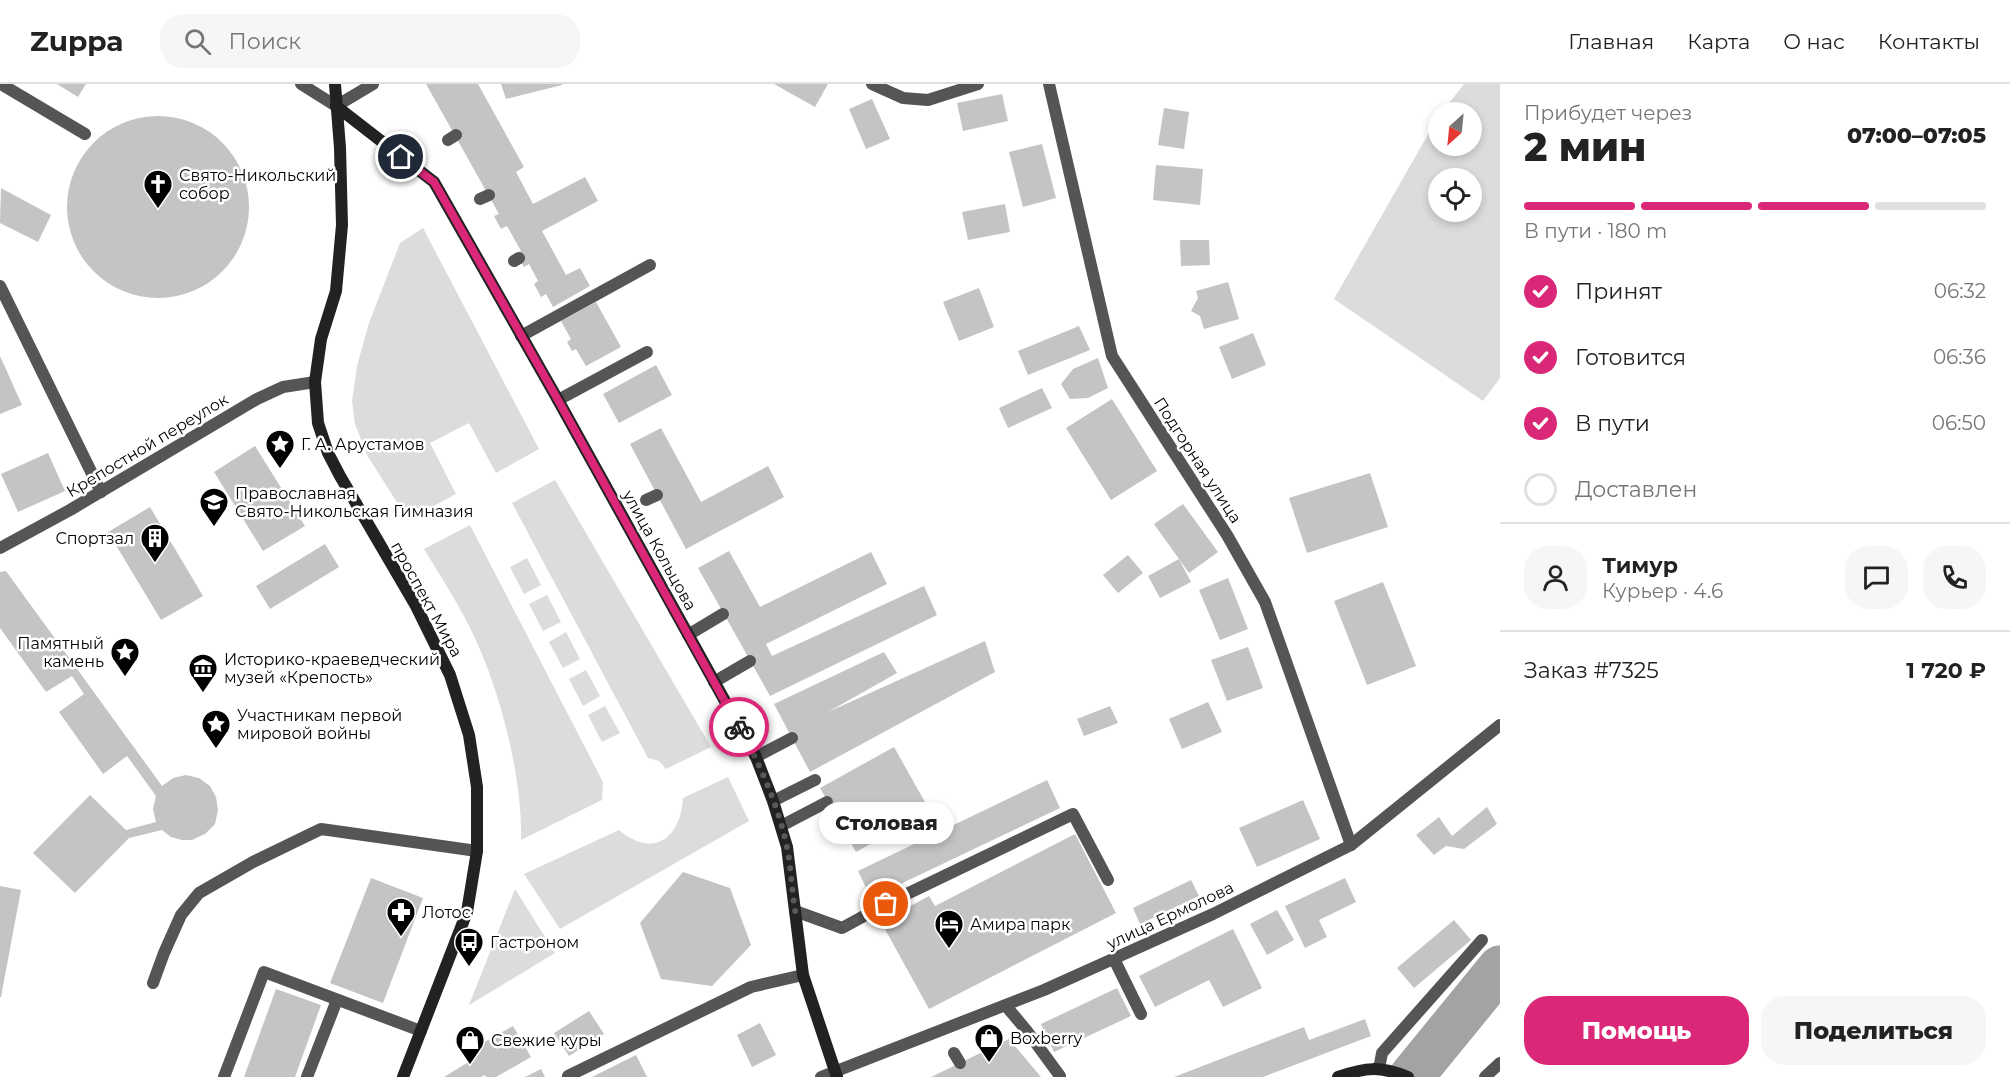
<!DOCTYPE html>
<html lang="ru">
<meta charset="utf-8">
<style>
body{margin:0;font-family:Montserrat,sans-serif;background:#f6f6f6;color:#222;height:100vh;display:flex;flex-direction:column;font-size:22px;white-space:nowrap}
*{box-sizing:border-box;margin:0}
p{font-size:20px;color:#767676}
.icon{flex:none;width:33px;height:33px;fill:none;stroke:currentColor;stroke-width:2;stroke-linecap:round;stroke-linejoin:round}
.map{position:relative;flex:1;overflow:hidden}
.details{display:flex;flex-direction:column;background:#fff;width:510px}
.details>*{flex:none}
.needle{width:39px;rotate:207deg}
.tools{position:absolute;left:1428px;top:18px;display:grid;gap:12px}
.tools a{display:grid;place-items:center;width:54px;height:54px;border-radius:50%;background:#fff;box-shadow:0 3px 9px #0003;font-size:30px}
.pin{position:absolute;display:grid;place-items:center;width:51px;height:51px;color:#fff;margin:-26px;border:3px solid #fff;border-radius:50%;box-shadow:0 2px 6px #0007}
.courier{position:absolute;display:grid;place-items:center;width:60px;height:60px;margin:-30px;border:4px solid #db2777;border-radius:50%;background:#fff;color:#222;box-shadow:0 2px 8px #0007}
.bubble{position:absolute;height:42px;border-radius:21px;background:#fff;box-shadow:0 3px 9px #0003;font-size:20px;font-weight:800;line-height:42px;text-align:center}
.overview em{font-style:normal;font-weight:800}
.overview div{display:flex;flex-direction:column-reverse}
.overview{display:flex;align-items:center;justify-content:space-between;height:102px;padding:0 24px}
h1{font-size:39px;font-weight:800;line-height:45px}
.bar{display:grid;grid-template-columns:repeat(4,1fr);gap:9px 6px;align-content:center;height:72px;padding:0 24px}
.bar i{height:8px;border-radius:4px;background:#e0e0e0}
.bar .on{background:#db2777}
.bar p{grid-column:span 4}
.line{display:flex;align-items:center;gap:15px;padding:0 24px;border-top:2px solid #e0e0e0}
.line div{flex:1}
.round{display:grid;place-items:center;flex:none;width:63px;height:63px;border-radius:24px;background:#f6f6f6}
ol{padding:0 24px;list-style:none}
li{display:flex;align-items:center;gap:18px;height:66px}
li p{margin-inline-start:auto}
li .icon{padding:6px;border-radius:50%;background:#db2777;color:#fff;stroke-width:4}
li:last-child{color:#767676}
li i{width:33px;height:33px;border:3px solid #e0e0e0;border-radius:50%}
.action{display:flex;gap:12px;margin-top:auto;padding:12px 24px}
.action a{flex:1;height:69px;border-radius:24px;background:#db2777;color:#fff;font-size:24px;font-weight:800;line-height:69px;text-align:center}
.action a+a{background:#f6f6f6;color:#222}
header{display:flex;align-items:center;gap:36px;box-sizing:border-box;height:84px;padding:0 30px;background:#fff;border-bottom:2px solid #e0e0e0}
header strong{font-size:28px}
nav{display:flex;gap:33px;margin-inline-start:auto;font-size:21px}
.search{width:420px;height:54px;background:#f6f6f6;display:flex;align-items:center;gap:15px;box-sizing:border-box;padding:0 21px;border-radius:24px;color:#767676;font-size:22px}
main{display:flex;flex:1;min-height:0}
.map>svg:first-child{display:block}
</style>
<header>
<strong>Zuppa</strong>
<div class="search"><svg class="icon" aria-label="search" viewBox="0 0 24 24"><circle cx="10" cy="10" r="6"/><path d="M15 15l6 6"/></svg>Поиск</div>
<nav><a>Главная</a><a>Карта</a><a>О нас</a><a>Контакты</a></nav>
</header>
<main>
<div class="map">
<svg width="1500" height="993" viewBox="0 0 1500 993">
<rect width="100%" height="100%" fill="#fff"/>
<g fill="#dcdcdc" fill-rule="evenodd">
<path d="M1464,0H1500V294L1483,317L1334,215L1438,33V62H1472V28H1442ZM1438,94H1472V128H1438Z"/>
<path d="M423,144L539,365L496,389L469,339L430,359L456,410L408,436L367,371L355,340L352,317L357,282L369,239L400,159Z"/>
<path d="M555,396L711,663L666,685L659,677L648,674L512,419Z"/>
<path d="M470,441L603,698L602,716L521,756C523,692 498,597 468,540C455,514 439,490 424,465Z"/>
<path d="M527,474L541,501L524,510L510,483Z"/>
<path d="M547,511L561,538L543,547L529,520Z"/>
<path d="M566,548L580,575L563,584L549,558Z"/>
<path d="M586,586L600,612L583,622L569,595Z"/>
<path d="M605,622L620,649L602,658L588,631Z"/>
<path d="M728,693L749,737L560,845L524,790L619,746C653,775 681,754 683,714Z"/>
<path d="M515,805L555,869L469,921Z"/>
</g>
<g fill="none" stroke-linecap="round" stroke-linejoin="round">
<path stroke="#a3a3a3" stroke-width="45" d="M1411,993L1500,884"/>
</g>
<g fill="#c4c4c4">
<path d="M57,0H86L78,13Z"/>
<path d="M426,0H478L524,83L516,88L533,120L585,93L598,117L542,147L566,191L580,184L590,202L553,223L546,210L541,213L534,200L538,197L529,180L524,183L519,174L517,170L521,167L507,142L501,145L494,132L499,130Z"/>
<path d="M501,0H562V1L506,15Z"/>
<path d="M774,0H828L815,23Z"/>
<path d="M1002,10L1008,37L963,47L957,19Z"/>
<path d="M872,15L890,55L866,65L849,25Z"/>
<path d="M1164,24L1189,28L1184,65L1158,61Z"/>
<circle cx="158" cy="123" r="91"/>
<path d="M1042,60L1056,114L1023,123L1009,68Z"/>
<path d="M1156,81L1203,85L1200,121L1153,116Z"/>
<path d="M1,104L51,131L38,158L0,139Z"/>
<path d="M1005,120L1010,148L968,156L962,128Z"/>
<path d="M1180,156H1209L1210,181L1181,182Z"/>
<path d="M1228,198L1239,235L1204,245L1200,232L1191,227L1198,214L1196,207Z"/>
<path d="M979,204L994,243L959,257L943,218Z"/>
<path d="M596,218L621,263L586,282L576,265L572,267L567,258L571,255L561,237Z"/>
<path d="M1079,242L1090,266L1028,291L1018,267Z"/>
<path d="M1253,249L1266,281L1232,295L1219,263Z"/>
<path d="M0,272L22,321L0,330Z"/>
<path d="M1098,274L1108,304L1088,314L1070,315L1061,300L1073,285Z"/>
<path d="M656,281L672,311L619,339L603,310Z"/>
<path d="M1042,304L1052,324L1008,344L999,324Z"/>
<path d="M1112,315L1157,387L1111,416L1066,344Z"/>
<path d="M661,344L701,418L768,382L784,413L686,465L630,360Z"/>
<path d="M255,362L305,442L263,467L214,388Z"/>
<path d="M48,369L65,407L18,428L1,390Z"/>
<path d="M1370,389L1388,443L1307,469L1289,414Z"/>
<path d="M1183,420L1218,468L1189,489L1154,440Z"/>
<path d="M150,423L203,512L161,536L108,448Z"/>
<path d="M325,460L339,483L270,525L256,502Z"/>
<path d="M729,467L760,523L871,468L887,500L766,560L772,572L924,502L937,531L770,612L698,484Z"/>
<path d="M1128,471L1143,489L1118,509L1103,491Z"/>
<path d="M1179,475L1191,498L1160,514L1148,492Z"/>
<path d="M6,487L162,702L173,694L186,691L199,694L210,702L216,713L218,726L215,740L205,750L192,756H182L171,753L162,746L129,754L75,809L33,769L90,711L126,746L156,738L153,725L156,712L127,672L103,690L59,628L84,610L72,592L46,608L0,544V488Z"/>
<path d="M1228,494L1248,545L1220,556L1199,506Z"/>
<path d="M1383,498L1416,582L1367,601L1334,517Z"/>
<path d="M985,557L995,588L810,688L774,620L884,568L897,589L828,628Z"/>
<path d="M1248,563L1263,604L1227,617L1211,576Z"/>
<path d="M1208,618L1222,648L1182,665L1169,635Z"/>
<path d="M1110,622L1118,639L1084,652L1077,635Z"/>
<path d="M894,663L930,727L856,768L820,704Z"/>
<path d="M1047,696L1060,724L871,814L858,787Z"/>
<path d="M1303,716L1320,755L1257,783L1239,744Z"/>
<path d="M1487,723L1497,740L1464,765L1446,762L1434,771L1416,751L1439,733L1452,752Z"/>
<path d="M1075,750L1116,829L929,925L881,838L929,812L935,822Z"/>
<path d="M683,788L730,804L751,861L712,902L661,895L640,839Z"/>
<path d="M371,794L423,814L383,919L330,899Z"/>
<path d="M1345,794L1356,818L1319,836L1327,853L1305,864L1285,822Z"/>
<path d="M1191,796L1199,812L1140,840L1133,824Z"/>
<path d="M0,802L21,806L1,913H0Z"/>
<path d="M1277,826L1294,856L1267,871L1250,840Z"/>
<path d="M1454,836L1471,856L1414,904L1397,884Z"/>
<path d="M1233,845L1262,904L1223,923L1209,896L1155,923L1139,892Z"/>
<path d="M1117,904L1131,932L1054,968L1041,940Z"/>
<path d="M276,905L321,921L295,993H244Z"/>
<path d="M589,927L604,950L569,972L554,949Z"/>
<path d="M1365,935L1371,952L1263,993H1174L1304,943L1309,956Z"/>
<path d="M760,939L776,971L752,983L737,951Z"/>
<path d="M513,942L531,973L496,993H486L485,991L481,993H444L475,974L470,966Z"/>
<path d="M1009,955L1041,993H931L960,979Z"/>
<path d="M636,971L647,993H592Z"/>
<path d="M541,985L545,993H525Z"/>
</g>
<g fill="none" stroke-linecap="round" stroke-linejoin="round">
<g stroke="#555" stroke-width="12">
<path d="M1,0L85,50"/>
<path d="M872,0L903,14L928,16L978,0"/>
<path d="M336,22L373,0"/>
<path d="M448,56L456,51"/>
<path d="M480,115L489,111"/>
<path d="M514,177L519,174"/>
<path d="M0,202L101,408"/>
<path d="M521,252L650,181"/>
<path d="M558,316L647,268"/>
<path d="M646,416L657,411"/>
<path d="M0,464L70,426L257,315L283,303L315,298"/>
<path d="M688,551L723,530"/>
<path d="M714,598L750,577"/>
<path d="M756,673L792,654"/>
<path d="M773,717L815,696"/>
<path d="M781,742L827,718"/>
<path d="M795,827L842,844L886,820L1073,730L1108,796"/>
<path d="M1114,875L1141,930"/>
<path d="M153,899L164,869L181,831L199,809L253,778L321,745L477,767"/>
<path d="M1006,922L1027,947L1060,992"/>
<path d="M954,969L960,979"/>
<path d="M1379,985L1382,969L1482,856"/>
<path d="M568,992L751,903L803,891"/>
<path d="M224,993L264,888L421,947"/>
<path d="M307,993L337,916"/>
</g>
<g stroke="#555" stroke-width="12">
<path d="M301,0L336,22"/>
<path d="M1049,0L1112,272L1227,451L1265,518L1351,761"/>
<path d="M821,993L1044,906L1213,830L1351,761L1500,641"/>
<path d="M1485,993L1500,979"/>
</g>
<g stroke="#222" stroke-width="12">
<path d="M335,0L340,64L342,141L336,207L321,255L315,298L318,339L328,369L340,392L416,522L450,591L469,651L477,703V767L467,828L403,993"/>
<path d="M336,22L434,98L558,316L756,673L773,717L787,763L803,891L837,993"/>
<path d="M1338,993C1366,983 1380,982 1408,993"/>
</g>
</g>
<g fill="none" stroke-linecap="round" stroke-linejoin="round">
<path stroke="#595959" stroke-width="6" stroke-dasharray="0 10.8" d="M739,643C760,680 778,721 787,763C791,784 792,806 795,827L842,844L886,820"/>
<path stroke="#db2777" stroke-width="8" d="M401,73L434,98L558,316L739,643"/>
</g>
<defs>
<g id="church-pin" transform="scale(1.5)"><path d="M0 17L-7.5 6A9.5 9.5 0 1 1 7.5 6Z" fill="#000" stroke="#fff"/><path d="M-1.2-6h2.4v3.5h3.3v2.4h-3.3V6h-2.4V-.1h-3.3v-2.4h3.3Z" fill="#fff"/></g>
<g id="sight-pin" transform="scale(1.5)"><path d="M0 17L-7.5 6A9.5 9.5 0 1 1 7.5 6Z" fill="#000" stroke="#fff"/><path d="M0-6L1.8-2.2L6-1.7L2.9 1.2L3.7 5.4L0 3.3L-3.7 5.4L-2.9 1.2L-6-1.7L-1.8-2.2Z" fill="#fff"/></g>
<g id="school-pin" transform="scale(1.5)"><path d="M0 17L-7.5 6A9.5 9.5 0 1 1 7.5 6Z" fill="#000" stroke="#fff"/><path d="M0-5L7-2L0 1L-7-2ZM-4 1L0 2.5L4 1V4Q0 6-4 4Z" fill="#fff"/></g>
<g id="building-pin" transform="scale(1.5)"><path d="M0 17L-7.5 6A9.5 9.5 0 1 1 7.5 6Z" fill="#000" stroke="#fff"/><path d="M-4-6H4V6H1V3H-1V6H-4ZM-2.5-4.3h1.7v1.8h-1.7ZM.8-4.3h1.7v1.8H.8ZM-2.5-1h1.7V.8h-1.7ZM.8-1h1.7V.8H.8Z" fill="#fff"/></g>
<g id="museum-pin" transform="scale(1.5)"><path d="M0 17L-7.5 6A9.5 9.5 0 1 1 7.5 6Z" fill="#000" stroke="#fff"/><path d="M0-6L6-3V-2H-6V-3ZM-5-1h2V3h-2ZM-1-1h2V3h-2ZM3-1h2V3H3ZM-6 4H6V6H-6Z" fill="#fff"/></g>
<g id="pharmacy-pin" transform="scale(1.5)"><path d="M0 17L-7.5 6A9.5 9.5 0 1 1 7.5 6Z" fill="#000" stroke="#fff"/><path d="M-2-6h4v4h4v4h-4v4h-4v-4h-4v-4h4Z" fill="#fff"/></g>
<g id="hotel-pin" transform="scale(1.5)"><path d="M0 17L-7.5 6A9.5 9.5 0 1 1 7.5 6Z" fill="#000" stroke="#fff"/><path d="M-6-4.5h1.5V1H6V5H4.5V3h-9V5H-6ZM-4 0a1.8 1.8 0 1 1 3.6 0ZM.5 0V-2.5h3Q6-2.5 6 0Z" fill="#fff"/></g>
<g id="bus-pin" transform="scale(1.5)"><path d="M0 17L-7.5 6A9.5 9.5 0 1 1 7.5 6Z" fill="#000" stroke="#fff"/><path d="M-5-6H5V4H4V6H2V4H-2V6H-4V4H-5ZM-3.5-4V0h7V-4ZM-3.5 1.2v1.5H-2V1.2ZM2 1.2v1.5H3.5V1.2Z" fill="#fff"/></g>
<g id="shop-pin" transform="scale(1.5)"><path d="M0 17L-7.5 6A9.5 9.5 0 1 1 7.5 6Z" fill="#000" stroke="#fff"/><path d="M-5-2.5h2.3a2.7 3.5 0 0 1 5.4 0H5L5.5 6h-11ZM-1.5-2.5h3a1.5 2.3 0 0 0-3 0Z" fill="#fff"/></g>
</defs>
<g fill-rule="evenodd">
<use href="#church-pin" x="158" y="100"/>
<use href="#sight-pin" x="280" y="360"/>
<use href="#school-pin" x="214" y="418"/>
<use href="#building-pin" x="155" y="454"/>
<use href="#sight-pin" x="125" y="568"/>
<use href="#museum-pin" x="203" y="584"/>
<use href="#sight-pin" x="216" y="640"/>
<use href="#pharmacy-pin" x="401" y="828"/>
<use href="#hotel-pin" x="949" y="840"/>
<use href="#bus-pin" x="469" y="858"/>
<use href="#shop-pin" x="989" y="954"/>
<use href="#shop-pin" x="470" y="956"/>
</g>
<g text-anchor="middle" stroke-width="5" stroke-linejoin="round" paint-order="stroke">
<g font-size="16" fill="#000" stroke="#fff" text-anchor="start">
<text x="179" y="97">Свято-Никольский<tspan x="179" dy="18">собор</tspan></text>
<text x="301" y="366">Г. А. Арустамов</text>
<text x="235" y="415">Православная<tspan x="235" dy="18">Свято-Никольская Гимназия</tspan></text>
<text x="134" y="460" text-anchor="end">Спортзал</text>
<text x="104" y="565" text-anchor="end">Памятный<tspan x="104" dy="18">камень</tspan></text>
<text x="224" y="581">Историко-краеведческий<tspan x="224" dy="18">музей «Крепость»</tspan></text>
<text x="237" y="637">Участникам первой<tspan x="237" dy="18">мировой войны</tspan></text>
<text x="422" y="834">Лотос</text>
<text x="970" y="846">Амира парк</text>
<text x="490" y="864">Гастроном</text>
<text x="1010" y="960">Boxberry</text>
<text x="491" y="962">Свежие куры</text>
</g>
<g font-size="16" fill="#000" stroke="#fff">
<text transform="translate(147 361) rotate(-31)" y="6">Крепостной переулок</text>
<text transform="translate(1198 376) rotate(57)" y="6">Подгорная улица</text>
<text transform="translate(660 466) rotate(61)" y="6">улица Кольцова</text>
<text transform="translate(427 515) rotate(61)" y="6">проспект Мира</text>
<text transform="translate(1170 831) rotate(-25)" y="6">улица Ермолова</text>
</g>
</g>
</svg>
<div class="tools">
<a><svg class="needle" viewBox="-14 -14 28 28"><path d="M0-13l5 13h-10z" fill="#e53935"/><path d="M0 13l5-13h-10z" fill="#767676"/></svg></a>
<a><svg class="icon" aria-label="locate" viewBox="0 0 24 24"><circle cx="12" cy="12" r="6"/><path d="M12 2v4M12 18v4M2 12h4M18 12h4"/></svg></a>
</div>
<div class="pin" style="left:886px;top:820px;background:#ea580c"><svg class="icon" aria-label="bag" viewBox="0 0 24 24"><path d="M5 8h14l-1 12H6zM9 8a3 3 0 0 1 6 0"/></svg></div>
<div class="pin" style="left:401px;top:73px;background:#1f2937"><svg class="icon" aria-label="home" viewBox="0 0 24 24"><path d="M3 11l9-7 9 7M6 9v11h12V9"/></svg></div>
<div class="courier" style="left:739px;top:643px"><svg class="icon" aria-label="bike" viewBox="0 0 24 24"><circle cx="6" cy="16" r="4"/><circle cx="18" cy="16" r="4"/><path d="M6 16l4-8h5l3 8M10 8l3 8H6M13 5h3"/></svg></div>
<div class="bubble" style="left:819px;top:718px;width:135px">Столовая</div>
</div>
<section class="details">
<div class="overview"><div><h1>2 мин</h1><p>Прибудет через</p></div><em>07:00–07:05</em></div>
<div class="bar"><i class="on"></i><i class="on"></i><i class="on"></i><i></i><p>В пути · 180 m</p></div>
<ol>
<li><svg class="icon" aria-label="check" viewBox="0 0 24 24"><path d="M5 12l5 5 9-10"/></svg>Принят<p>06:32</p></li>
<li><svg class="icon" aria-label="check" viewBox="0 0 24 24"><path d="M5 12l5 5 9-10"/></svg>Готовится<p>06:36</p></li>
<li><svg class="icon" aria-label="check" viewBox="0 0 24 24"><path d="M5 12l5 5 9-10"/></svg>В пути<p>06:50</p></li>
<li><i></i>Доставлен</li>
</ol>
<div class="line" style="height:108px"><a class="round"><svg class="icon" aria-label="person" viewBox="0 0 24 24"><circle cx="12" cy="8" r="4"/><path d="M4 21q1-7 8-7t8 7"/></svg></a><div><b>Тимур</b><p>Курьер · 4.6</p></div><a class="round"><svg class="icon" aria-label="chat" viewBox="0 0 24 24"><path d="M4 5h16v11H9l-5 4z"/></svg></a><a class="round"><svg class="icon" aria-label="phone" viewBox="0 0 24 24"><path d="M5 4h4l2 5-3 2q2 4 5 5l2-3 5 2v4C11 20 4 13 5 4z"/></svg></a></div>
<div class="line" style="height:78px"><div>Заказ #7325</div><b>1 720 ₽</b></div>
<div class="action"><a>Помощь</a><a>Поделиться</a></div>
</section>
</main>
